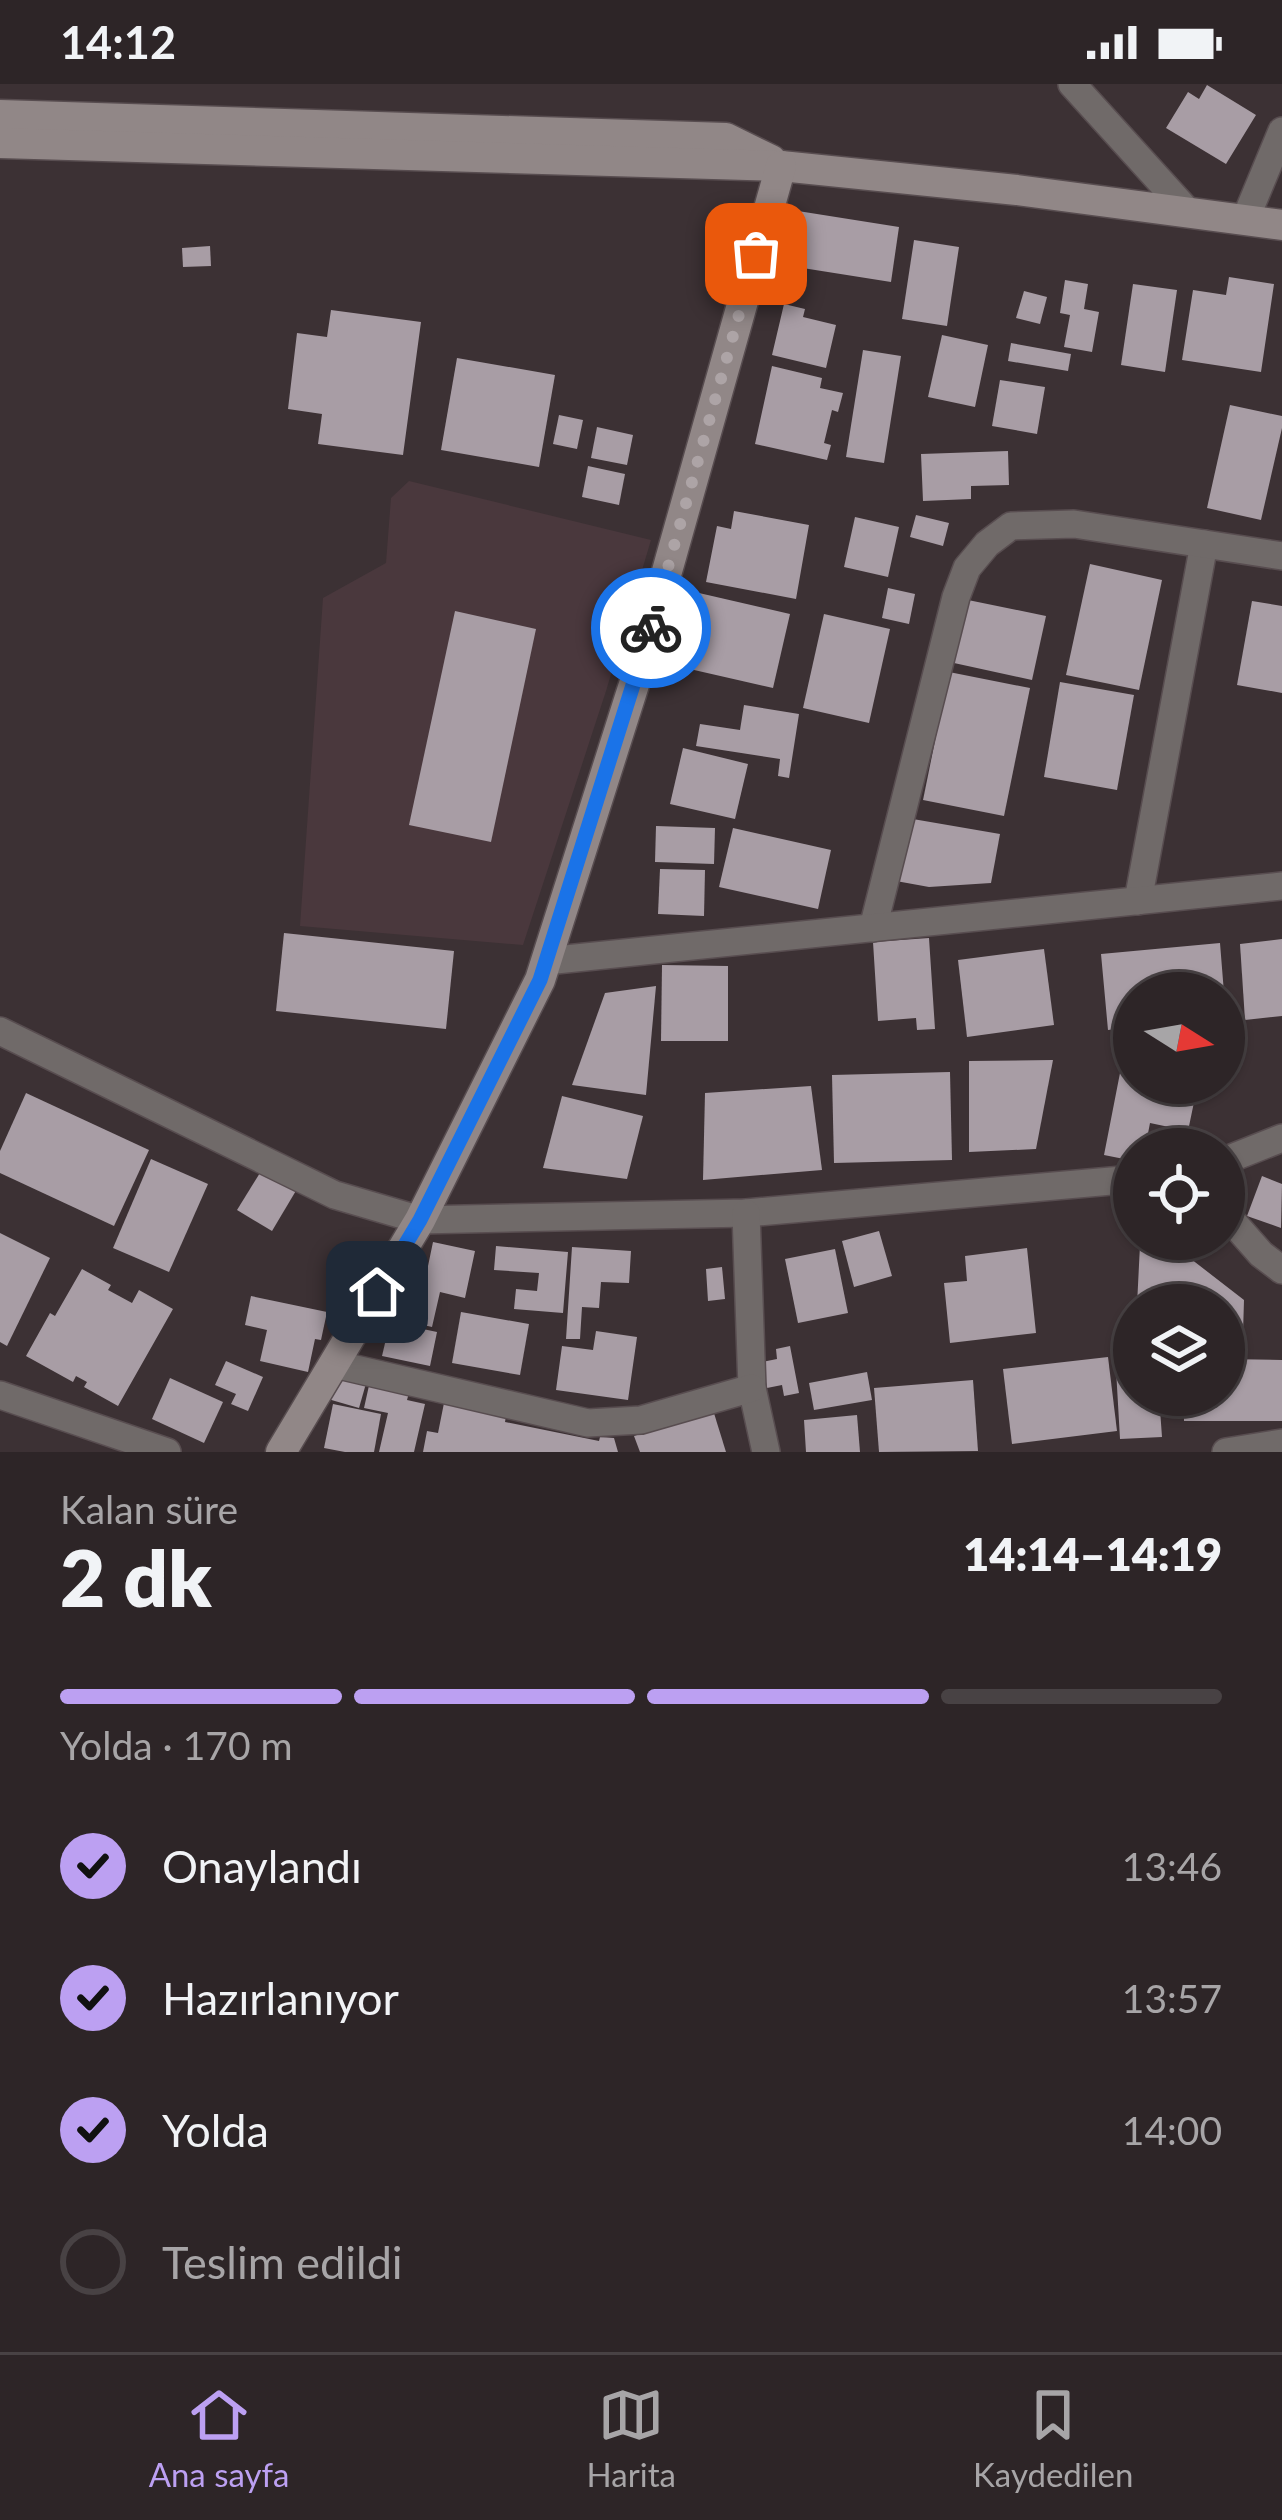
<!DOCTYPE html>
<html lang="tr">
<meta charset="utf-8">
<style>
body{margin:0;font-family:Lato,sans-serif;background:#393133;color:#f1f3f6;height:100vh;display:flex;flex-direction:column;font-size:45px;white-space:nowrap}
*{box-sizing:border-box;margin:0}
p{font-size:39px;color:#a7a5a7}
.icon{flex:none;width:66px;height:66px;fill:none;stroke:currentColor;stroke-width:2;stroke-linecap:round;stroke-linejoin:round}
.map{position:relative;height:1368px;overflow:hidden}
.panel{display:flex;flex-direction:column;background:#2d2527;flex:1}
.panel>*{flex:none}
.needle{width:78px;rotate:101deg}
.buttons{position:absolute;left:1113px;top:888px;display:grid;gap:24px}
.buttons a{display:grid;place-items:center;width:132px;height:132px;border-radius:50%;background:#2d2527;box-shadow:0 3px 9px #0004,0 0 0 3px #484244;font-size:60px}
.pin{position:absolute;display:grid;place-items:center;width:102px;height:102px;color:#fff;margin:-51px;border-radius:24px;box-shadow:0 6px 18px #0006}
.courier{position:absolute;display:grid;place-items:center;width:120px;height:120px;margin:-60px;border:9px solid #1a73e8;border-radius:50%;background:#fff;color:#222;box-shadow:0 3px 15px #0007}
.headline em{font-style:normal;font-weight:800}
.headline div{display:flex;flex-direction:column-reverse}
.headline{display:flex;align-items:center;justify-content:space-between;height:204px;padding:0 60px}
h1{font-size:78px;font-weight:800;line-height:90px}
.bar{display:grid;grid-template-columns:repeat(4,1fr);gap:18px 12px;align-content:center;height:144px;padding:0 60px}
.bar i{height:15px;border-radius:9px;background:#484244}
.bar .on{background:#bca0f2}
.bar p{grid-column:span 4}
ol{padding:0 60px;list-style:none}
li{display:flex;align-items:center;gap:36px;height:132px}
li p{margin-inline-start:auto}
li .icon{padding:12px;border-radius:50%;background:#bca0f2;color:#111;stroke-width:4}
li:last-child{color:#a7a5a7}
li i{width:66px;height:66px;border:6px solid #484244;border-radius:50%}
.status{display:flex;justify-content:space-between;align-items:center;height:84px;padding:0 60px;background:#2d2527;direction:ltr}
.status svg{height:33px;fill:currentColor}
.tab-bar{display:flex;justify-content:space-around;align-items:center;height:168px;border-top:3px solid #484244;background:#2d2527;font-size:33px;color:#a7a5a7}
.tab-bar a{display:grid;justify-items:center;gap:6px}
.tab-bar .on{color:#bca0f2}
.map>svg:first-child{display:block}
</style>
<div class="status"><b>14:12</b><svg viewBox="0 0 49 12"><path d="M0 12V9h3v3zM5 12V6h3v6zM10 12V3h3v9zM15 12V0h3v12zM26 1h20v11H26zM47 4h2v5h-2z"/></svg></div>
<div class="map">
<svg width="1282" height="1368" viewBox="0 0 1282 1368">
<rect width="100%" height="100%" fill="#3c3134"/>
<path fill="#4a383d" d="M409,397L651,456L606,607L523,861L300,842L323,514L386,479L391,414Z"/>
<g fill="#a89da5">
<path d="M1207,1L1256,31L1226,80L1166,44L1188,8L1199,15Z"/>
<path d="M798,127L899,143L891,198L790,182Z"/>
<path d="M914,156L959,163L947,242L902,235Z"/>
<path d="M210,162L211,182L183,183L182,164Z"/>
<path d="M1229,193L1274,200L1261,288L1182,276L1193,206L1226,211Z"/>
<path d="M1065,196L1088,200L1084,225L1099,228L1092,268L1064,263L1070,231L1060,229Z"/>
<path d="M1133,200L1177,206L1165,288L1121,281Z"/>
<path d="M1024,207L1047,213L1040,240L1016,234Z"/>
<path d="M784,220L805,225L803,233L836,241L826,284L772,271Z"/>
<path d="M331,226L421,238L403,371L318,360L322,330L288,325L297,249L327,253Z"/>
<path d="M942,251L988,261L975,323L928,313Z"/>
<path d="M1011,259L1071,270L1068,287L1008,277Z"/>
<path d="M863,266L901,272L884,379L846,373Z"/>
<path d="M457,274L555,291L539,383L441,366Z"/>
<path d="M772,282L822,294L820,304L843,309L838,328L832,326L824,359L831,361L827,376L755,360Z"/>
<path d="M1000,296L1045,303L1037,350L992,342Z"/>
<path d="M1230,321L1282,332V344L1261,436L1207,424Z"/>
<path d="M559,331L583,336L577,365L553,360Z"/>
<path d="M597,343L633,351L627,381L591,374Z"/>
<path d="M1008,367L1009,401L971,402V415L923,417L921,370Z"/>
<path d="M588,382L625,390L619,421L582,413Z"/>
<path d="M734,427L809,441L796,515L706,498L717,442L731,445Z"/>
<path d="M916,431L949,439L943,462L910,453Z"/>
<path d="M855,433L899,443L888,493L844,483Z"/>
<path d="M1090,480L1162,496L1139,606L1066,591Z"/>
<path d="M888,504L915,510L909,540L882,534Z"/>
<path d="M699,509L790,530L773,604L681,583Z"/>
<path d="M968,516L1046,532L1032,596L954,579Z"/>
<path d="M1252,517L1282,522V609L1237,601Z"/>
<path d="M455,527L536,545L491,758L409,741Z"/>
<path d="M824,530L890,545L869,639L803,624Z"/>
<path d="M949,588L1030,604L1004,732L923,716Z"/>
<path d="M1060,598L1134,611L1117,706L1044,693Z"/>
<path d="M744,621L799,630L789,694L778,692L780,675L696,662L700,640L740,646Z"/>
<path d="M683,664L748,680L735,735L670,720Z"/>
<path d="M907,734L1000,750L991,799L929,803L896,797Z"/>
<path d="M656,742L715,744L714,780L655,778Z"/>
<path d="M733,744L831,766L818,825L719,803Z"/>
<path d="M660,785L705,786L704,832L658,830Z"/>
<path d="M284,849L454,867L446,945L276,927Z"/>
<path d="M929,854L935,945L917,946L916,934L878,937L873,858Z"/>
<path d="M1282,855V932L1245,936L1240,860Z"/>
<path d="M1220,859L1224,909H1134V943L1108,946L1101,870Z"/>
<path d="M1044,865L1054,941L967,953L958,876Z"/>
<path d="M662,881L728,882V957H661Z"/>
<path d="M656,902L646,1011L572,1001L605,909Z"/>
<path d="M1053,976L1036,1065L969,1068V977Z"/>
<path d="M950,988L952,1076L834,1079L832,991Z"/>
<path d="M1120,989L1134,992V999H1198L1188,1047L1150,1039L1145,1065H1134V1077L1104,1071Z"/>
<path d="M811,1002L822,1086L703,1096L705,1009Z"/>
<path d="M26,1009L149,1066L114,1142L0,1089V1067Z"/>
<path d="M562,1012L643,1032L627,1095L543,1084Z"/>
<path d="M151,1075L208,1100L169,1188L113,1164Z"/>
<path d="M263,1084L297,1105L272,1147L237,1126Z"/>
<path d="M1262,1092L1282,1100L1281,1144L1247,1132Z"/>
<path d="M879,1147L892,1192L854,1203L842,1157Z"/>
<path d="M0,1149L50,1174L7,1262L0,1258Z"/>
<path d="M433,1158L475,1167L465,1214L440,1208L432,1243L398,1235L406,1202L423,1206Z"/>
<path d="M1149,1158H1159L1182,1168L1244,1216L1243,1249H1224V1221H1137L1140,1161Z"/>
<path d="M496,1162L568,1168L563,1229L514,1225L516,1205L537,1207L539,1189L494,1186Z"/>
<path d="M572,1163L631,1167L629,1199L601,1198L599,1224L582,1223L580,1255H566Z"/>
<path d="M1027,1164L1036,1249L950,1259L944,1199L967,1197L965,1172Z"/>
<path d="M835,1165L848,1229L798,1239L785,1175Z"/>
<path d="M722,1183L725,1215L708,1217L706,1185Z"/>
<path d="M82,1185L111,1201L108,1206L132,1219L139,1206L173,1225L118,1322L84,1303L87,1298L76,1292L73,1298L26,1272L50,1229L55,1232Z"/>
<path d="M251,1212L327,1228L321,1256L315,1255L308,1288L260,1277L267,1246L245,1241Z"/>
<path d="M461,1228L529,1240L520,1291L452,1279Z"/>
<path d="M390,1238L437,1248L430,1282L382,1272Z"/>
<path d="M596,1247L637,1253L628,1316L556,1306L562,1262L593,1266Z"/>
<path d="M790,1262L799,1309L784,1312L782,1301L762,1305L757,1279L777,1275L776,1265Z"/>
<path d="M1108,1273L1117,1347L1012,1360L1003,1285Z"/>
<path d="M1224,1275L1282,1276V1337H1184V1311H1224Z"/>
<path d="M226,1277L263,1293L248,1327L231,1320L236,1310L215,1301Z"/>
<path d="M1134,1284V1311H1159L1162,1353L1120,1355L1116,1285Z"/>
<path d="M337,1288L367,1296L359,1324L328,1315Z"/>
<path d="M867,1288L872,1316L814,1326L809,1299Z"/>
<path d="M170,1294L223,1318L204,1359L152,1335Z"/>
<path d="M973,1296L978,1367L879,1368L874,1304Z"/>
<path d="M370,1297L410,1305L407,1316L425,1320L414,1368H379L388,1329L364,1324Z"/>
<path d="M444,1319L507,1326L505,1338L599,1357L600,1353L614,1354L618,1368H423L427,1347L438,1349Z"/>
<path d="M333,1320L381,1330L374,1368H345L324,1364Z"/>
<path d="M713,1326L726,1368H640L634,1352Z"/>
<path d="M857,1331L860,1368H806L804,1336Z"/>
</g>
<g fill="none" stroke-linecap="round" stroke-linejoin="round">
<g stroke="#584d50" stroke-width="30">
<g id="minor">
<path d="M1072,0L1189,129"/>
<path d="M1245,136L1282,47"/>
<path d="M1138,817L1204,460"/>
<path d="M873,844L956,513L967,484L987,460L1011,442L1074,440L1282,472"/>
<path d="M546,877L1282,802"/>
<path d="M0,947L335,1111L420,1136L746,1129L1134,1095"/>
<path d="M1224,1077L1282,1054"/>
<path d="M1224,1128L1261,1170L1282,1186"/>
<path d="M746,1129L752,1304L766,1368"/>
<path d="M334,1280L588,1339L641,1336L752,1304"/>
<path d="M0,1311L167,1368"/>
<path d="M1226,1368L1282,1359"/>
</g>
</g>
<g stroke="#584d50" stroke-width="33">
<g id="secondary">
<path d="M0,31L726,54L771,76"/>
<path d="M0,59L781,82L1017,106L1282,141"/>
<path d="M281,1368L420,1136L540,896L644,569L781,82"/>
</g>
</g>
<use href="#minor" stroke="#706a69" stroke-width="27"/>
<use href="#secondary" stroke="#918787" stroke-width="30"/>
</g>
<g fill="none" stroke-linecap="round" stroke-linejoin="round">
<path stroke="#ada4a6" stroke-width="12" stroke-dasharray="0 21.6" d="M651,544L756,170"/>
<path stroke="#1a73e8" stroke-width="15" d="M377,1208L420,1136L540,896L651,544"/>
</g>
</svg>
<div class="buttons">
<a><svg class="needle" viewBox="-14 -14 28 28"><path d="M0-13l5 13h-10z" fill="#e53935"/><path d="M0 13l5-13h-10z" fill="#a7a5a7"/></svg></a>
<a><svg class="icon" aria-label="locate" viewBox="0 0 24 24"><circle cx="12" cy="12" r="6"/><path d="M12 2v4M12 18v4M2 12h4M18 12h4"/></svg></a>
<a><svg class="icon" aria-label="layers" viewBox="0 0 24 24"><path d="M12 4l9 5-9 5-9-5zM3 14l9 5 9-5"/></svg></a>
</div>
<div class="pin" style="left:756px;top:170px;background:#ea580c"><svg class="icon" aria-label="bag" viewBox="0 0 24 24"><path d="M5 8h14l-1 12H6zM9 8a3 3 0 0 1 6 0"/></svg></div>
<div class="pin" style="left:377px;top:1208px;background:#1f2937"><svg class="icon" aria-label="home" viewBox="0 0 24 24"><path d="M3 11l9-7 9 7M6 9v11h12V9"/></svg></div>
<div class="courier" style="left:651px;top:544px"><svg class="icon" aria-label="bike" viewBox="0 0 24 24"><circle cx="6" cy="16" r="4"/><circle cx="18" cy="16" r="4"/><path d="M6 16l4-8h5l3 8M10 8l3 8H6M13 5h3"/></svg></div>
</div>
<section class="panel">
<div class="headline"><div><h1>2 dk</h1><p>Kalan süre</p></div><em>14:14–14:19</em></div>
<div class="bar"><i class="on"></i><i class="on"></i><i class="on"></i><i></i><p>Yolda · 170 m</p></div>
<ol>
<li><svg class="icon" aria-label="check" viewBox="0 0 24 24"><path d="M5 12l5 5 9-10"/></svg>Onaylandı<p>13:46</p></li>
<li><svg class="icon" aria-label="check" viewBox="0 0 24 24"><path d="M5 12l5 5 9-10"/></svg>Hazırlanıyor<p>13:57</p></li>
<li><svg class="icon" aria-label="check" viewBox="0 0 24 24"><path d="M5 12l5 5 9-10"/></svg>Yolda<p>14:00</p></li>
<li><i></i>Teslim edildi</li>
</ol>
</section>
<nav class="tab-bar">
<a class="on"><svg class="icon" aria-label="home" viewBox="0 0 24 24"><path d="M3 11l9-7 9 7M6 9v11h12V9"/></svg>Ana sayfa</a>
<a><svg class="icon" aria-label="map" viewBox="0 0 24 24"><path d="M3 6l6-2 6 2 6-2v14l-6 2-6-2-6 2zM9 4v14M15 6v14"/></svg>Harita</a>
<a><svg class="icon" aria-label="saved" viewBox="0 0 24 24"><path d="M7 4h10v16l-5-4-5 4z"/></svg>Kaydedilen</a>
</nav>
